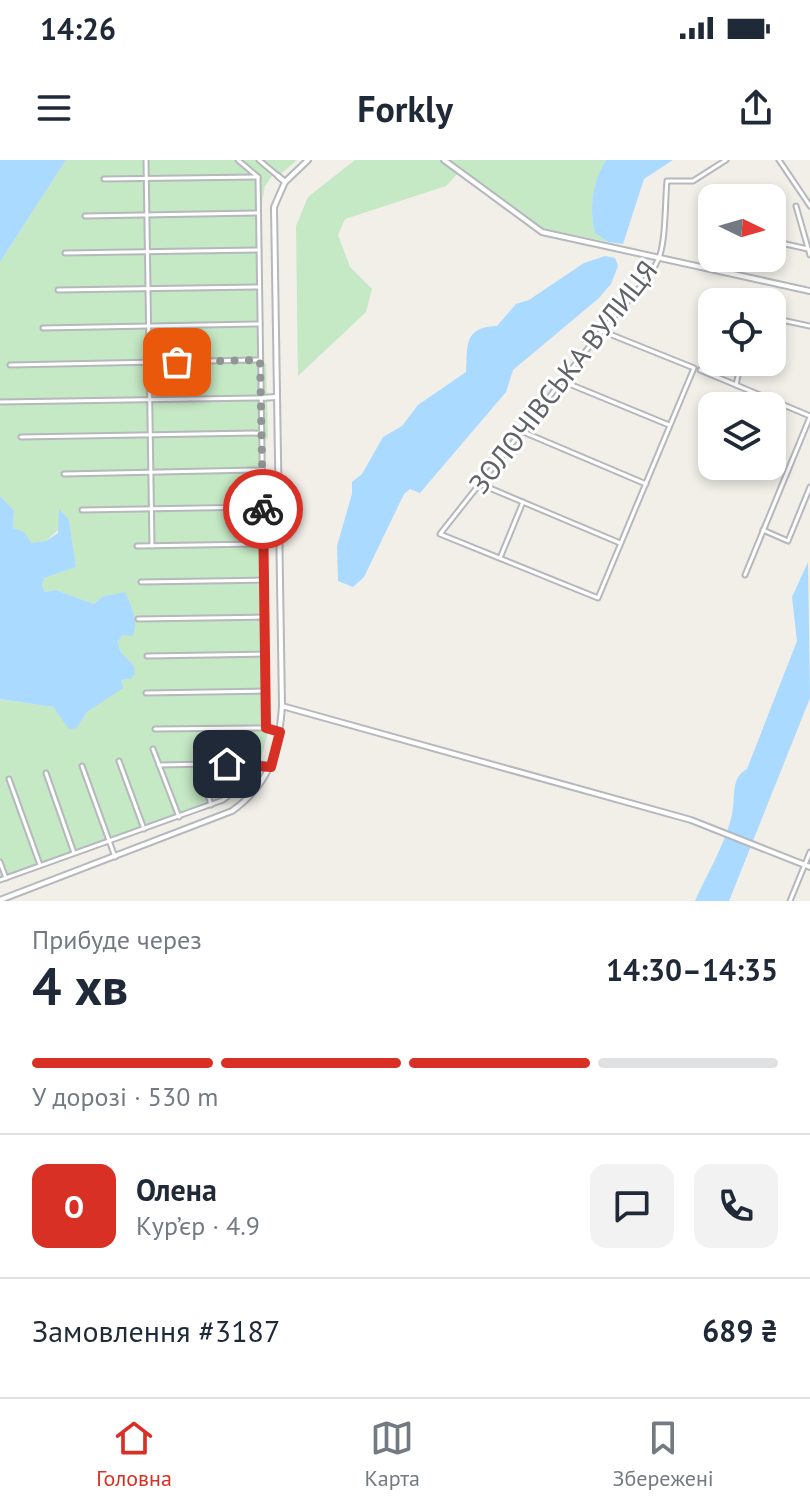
<!DOCTYPE html>
<html lang="uk">
<meta charset="utf-8">
<style>
body{margin:0;font-family:"PT Sans",sans-serif;background:#f2f2f3;color:#1f2937;height:100vh;display:flex;flex-direction:column;font-size:30px;white-space:nowrap}
*{box-sizing:border-box;margin:0}
p{font-size:26px;color:#747a83}
.icon{flex:none;width:44px;height:44px;fill:none;stroke:currentColor;stroke-width:2;stroke-linecap:round;stroke-linejoin:round}
.map{position:relative;height:741px;overflow:hidden}
.panel{display:flex;flex-direction:column;background:#fff;flex:1}
.panel>*{flex:none}
.needle{width:52px;rotate:95deg}
.tools{position:absolute;left:698px;top:24px;display:grid;gap:16px}
.tools a{display:grid;place-items:center;width:88px;height:88px;border-radius:16px;background:#fff;box-shadow:0 4px 12px #0003;font-size:40px}
.pin{position:absolute;display:grid;place-items:center;width:68px;height:68px;color:#fff;margin:-34px;border-radius:16px;box-shadow:0 4px 12px #0006}
.courier{position:absolute;display:grid;place-items:center;width:80px;height:80px;margin:-40px;border:6px solid #d93025;border-radius:50%;background:#fff;color:#222;box-shadow:0 2px 10px #0007}
.overview em{font-style:normal;font-weight:700}
.overview div{display:flex;flex-direction:column-reverse}
.overview{display:flex;align-items:center;justify-content:space-between;height:136px;padding:0 32px}
h1{font-size:52px;font-weight:700;line-height:60px}
.bar{display:grid;grid-template-columns:repeat(4,1fr);gap:12px 8px;align-content:center;height:96px;padding:0 32px}
.bar i{height:10px;border-radius:6px;background:#e0e1e3}
.bar .current{background:#d93025}
.bar p{grid-column:span 4}
.line{display:flex;align-items:center;gap:20px;padding:0 32px;border-top:2px solid #e0e1e3}
.line div{flex:1}
.round{display:grid;place-items:center;flex:none;width:84px;height:84px;border-radius:16px;background:#f2f2f3}
.status{display:flex;justify-content:space-between;align-items:center;height:56px;padding:0 40px;background:#fff;direction:ltr}
.status svg{height:22px;fill:currentColor}
header{display:flex;justify-content:space-between;align-items:center;height:104px;padding:0 32px;background:#fff;font-size:36px;font-weight:700}
.dock{display:flex;justify-content:space-around;align-items:center;height:112px;border-top:2px solid #e0e1e3;background:#fff;font-size:22px;color:#747a83}
.dock a{display:grid;justify-items:center;gap:4px}
.dock .current{color:#d93025}
.map>svg:first-child{display:block}
</style>
<div class="status"><b>14:26</b><svg viewBox="0 0 49 12"><path d="M0 12V9h3v3zM5 12V6h3v6zM10 12V3h3v9zM15 12V0h3v12zM26 1h20v11H26zM47 4h2v5h-2z"/></svg></div>
<header><svg class="icon" aria-label="menu" viewBox="0 0 24 24"><path d="M4 6h16M4 12h16M4 18h16"/></svg>Forkly<svg class="icon" aria-label="share" viewBox="0 0 24 24"><path d="M12 15V3M7 8l5-5 5 5M5 13v7h14v-7"/></svg></header>
<div class="map">
<svg width="810" height="741" viewBox="0 0 810 741">
<rect width="100%" height="100%" fill="#f1efe8"/>
<g fill="#c5e8c5">
<path d="M66,0H297L277,17L273,14L265,26L260,51L262,202L266,204L268,277L265,281L269,568L258,610L232,637L0,722V539L53,547L69,568H77L87,552L122,528L120,520L130,519L134,506L120,491L118,481L123,475L102,437L94,444L56,430L44,432L41,424L44,418L76,407L69,360L46,381L31,384L13,368L14,351L0,336V102Z"/>
<path d="M355,0H606C592,23 589,47 595,73L608,82L537,67L462,9L446,26L345,59L338,75L350,107L372,129L366,152L298,216L296,66L308,37Z"/>
</g>
<g fill="#aadaff">
<path d="M0,0H66L0,102Z"/>
<path d="M606,0H673L644,19L623,84L608,82L595,73C589,47 592,22 606,0Z"/>
<path d="M605,96L615,98L618,106L611,124L599,138L513,210L506,232L420,333L410,329L404,334L364,417L353,427L338,421L337,386L352,334V322L362,314L383,277L402,266L418,245L466,212C468,188 462,167 497,166L516,144L529,140L584,103Z"/>
<path d="M0,336L14,351L13,368L24,372L31,383L46,381L58,373L59,349L69,360L76,407L44,418L42,424L44,432L56,430L94,444L102,437L125,432C131,447 140,462 132,476L123,475L118,481L120,491L134,506L135,514L130,519L121,520L123,528L87,552L77,568L69,569L53,547L0,539Z"/>
<path d="M808,402L810,538L729,741H695C707,714 726,683 732,654C736,637 730,618 747,609L797,481L792,437Z"/>
</g>
<g fill="none" stroke-linecap="round" stroke-linejoin="round">
<g stroke="#b5b8bc" stroke-width="7">
<g id="minor">
<path d="M146,0L152,386"/>
<path d="M259,0L278,16"/>
<path d="M779,0L810,46"/>
<path d="M104,19L258,17"/>
<path d="M796,46L810,95"/>
<path d="M85,56L258,53"/>
<path d="M772,81L808,89"/>
<path d="M65,93L259,90"/>
<path d="M58,130L259,127"/>
<path d="M772,158L810,166"/>
<path d="M43,168L260,164"/>
<path d="M602,171L694,208L598,438L440,374C492,308 545,242 597,177C615,154 646,125 658,100C666,84 665,40 667,21H693L726,0"/>
<path d="M741,202L736,225L810,256"/>
<path d="M10,205L260,200"/>
<path d="M700,210L736,225"/>
<path d="M562,221L669,265"/>
<path d="M0,242L261,238"/>
<path d="M521,271L646,324"/>
<path d="M21,277L262,273"/>
<path d="M64,314L262,310"/>
<path d="M480,324L620,383"/>
<path d="M82,350L263,347"/>
<path d="M763,370L788,381L810,327"/>
<path d="M137,386L263,384"/>
<path d="M500,398L523,342"/>
<path d="M745,415L810,257"/>
<path d="M141,422L264,420"/>
<path d="M138,459L264,457"/>
<path d="M147,496L265,494"/>
<path d="M146,533L266,531"/>
<path d="M155,569L266,568L258,17L238,0"/>
<path d="M153,589L179,657"/>
<path d="M119,601L144,669"/>
<path d="M199,604L211,645"/>
<path d="M82,606L115,697"/>
<path d="M46,613L74,693"/>
<path d="M9,619L40,705"/>
<path d="M0,702L6,718"/>
<path d="M0,720L223,640L243,625L256,603L159,605"/>
<path d="M790,741L810,692"/>
</g>
</g>
<g stroke="#b5b8bc" stroke-width="8">
<g id="tertiary">
<path d="M444,0L542,72L810,131"/>
<path d="M278,16L285,22"/>
<path d="M261,238L276,237"/>
<path d="M263,382L279,381"/>
<path d="M282,546L691,660L810,707"/>
<path d="M266,568L280,572"/>
<path d="M256,603L271,607"/>
<path d="M0,740L232,651C270,624 279,590 282,546L274,47L285,22L308,0"/>
</g>
</g>
<use href="#minor" stroke="#fff" stroke-width="3"/>
<use href="#tertiary" stroke="#fff" stroke-width="4"/>
</g>
<g fill="none" stroke-linecap="round" stroke-linejoin="round">
<path stroke="#929495" stroke-width="8" stroke-dasharray="0 14.4" d="M177,202L260,200L263,349"/>
<path stroke="#d93025" stroke-width="10" d="M227,604L271,607L280,572L266,568L263,349"/>
</g>
<g text-anchor="middle" stroke-width="6" stroke-linejoin="round" paint-order="stroke">
<g font-size="28" fill="#5f6368" stroke="#fff">
<text transform="translate(563 217) rotate(-52)" y="10">ЗОЛОЧІВСЬКА ВУЛИЦЯ</text>
</g>
</g>
</svg>
<div class="tools">
<a><svg class="needle" viewBox="-14 -14 28 28"><path d="M0-13l5 13h-10z" fill="#e53935"/><path d="M0 13l5-13h-10z" fill="#747a83"/></svg></a>
<a><svg class="icon" aria-label="locate" viewBox="0 0 24 24"><circle cx="12" cy="12" r="6"/><path d="M12 2v4M12 18v4M2 12h4M18 12h4"/></svg></a>
<a><svg class="icon" aria-label="layers" viewBox="0 0 24 24"><path d="M12 4l9 5-9 5-9-5zM3 14l9 5 9-5"/></svg></a>
</div>
<div class="pin" style="left:177px;top:202px;background:#ea580c"><svg class="icon" aria-label="bag" viewBox="0 0 24 24"><path d="M5 8h14l-1 12H6zM9 8a3 3 0 0 1 6 0"/></svg></div>
<div class="pin" style="left:227px;top:604px;background:#1f2937"><svg class="icon" aria-label="home" viewBox="0 0 24 24"><path d="M3 11l9-7 9 7M6 9v11h12V9"/></svg></div>
<div class="courier" style="left:263px;top:349px"><svg class="icon" aria-label="bike" viewBox="0 0 24 24"><circle cx="6" cy="16" r="4"/><circle cx="18" cy="16" r="4"/><path d="M6 16l4-8h5l3 8M10 8l3 8H6M13 5h3"/></svg></div>
</div>
<section class="panel">
<div class="overview"><div><h1>4 хв</h1><p>Прибуде через</p></div><em>14:30–14:35</em></div>
<div class="bar"><i class="current"></i><i class="current"></i><i class="current"></i><i></i><p>У дорозі · 530 m</p></div>
<div class="line" style="height:144px"><b class="round" style="background:#d93025;color:#fff">О</b><div><b>Олена</b><p>Кур’єр · 4.9</p></div><a class="round"><svg class="icon" aria-label="chat" viewBox="0 0 24 24"><path d="M4 5h16v11H9l-5 4z"/></svg></a><a class="round"><svg class="icon" aria-label="phone" viewBox="0 0 24 24"><path d="M5 4h4l2 5-3 2q2 4 5 5l2-3 5 2v4C11 20 4 13 5 4z"/></svg></a></div>
<div class="line" style="height:104px"><div>Замовлення #3187</div><b>689 ₴</b></div>
</section>
<nav class="dock">
<a class="current"><svg class="icon" aria-label="home" viewBox="0 0 24 24"><path d="M3 11l9-7 9 7M6 9v11h12V9"/></svg>Головна</a>
<a><svg class="icon" aria-label="map" viewBox="0 0 24 24"><path d="M3 6l6-2 6 2 6-2v14l-6 2-6-2-6 2zM9 4v14M15 6v14"/></svg>Карта</a>
<a><svg class="icon" aria-label="saved" viewBox="0 0 24 24"><path d="M7 4h10v16l-5-4-5 4z"/></svg>Збережені</a>
</nav>
